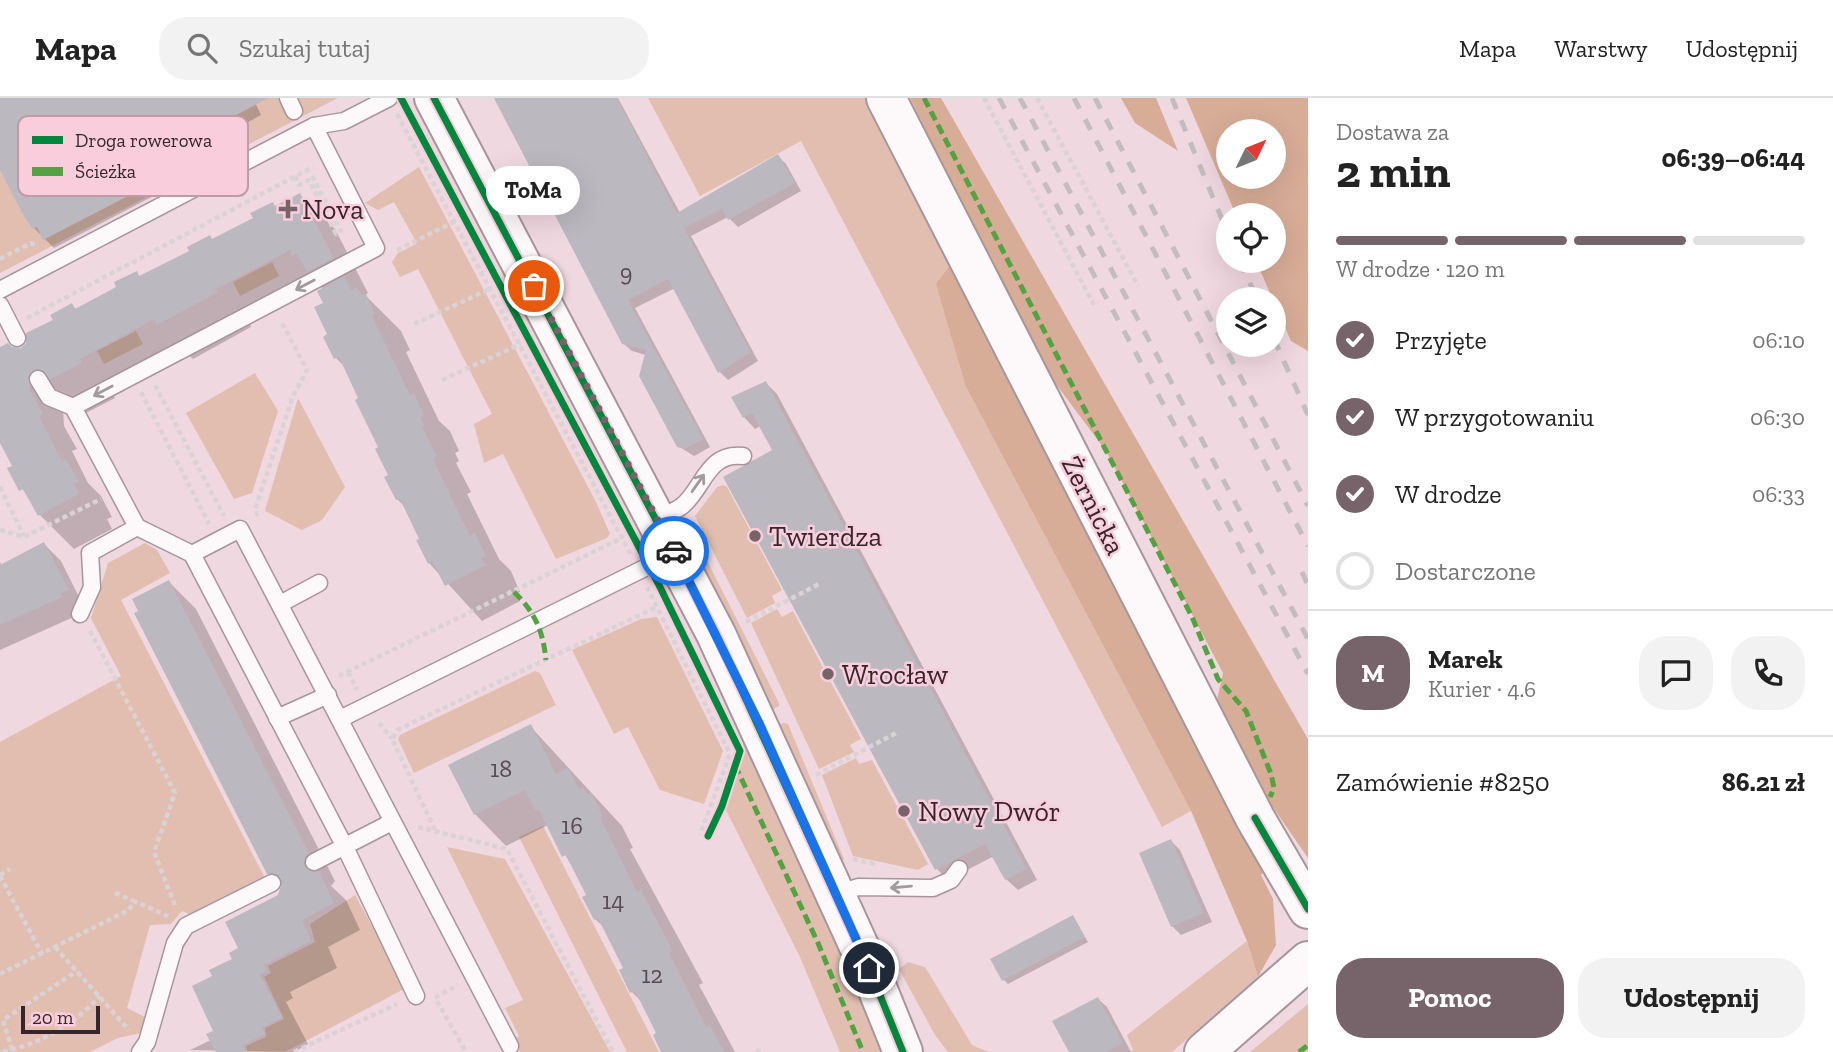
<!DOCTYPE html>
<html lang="pl">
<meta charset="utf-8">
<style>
body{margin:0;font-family:"Zilla Slab",serif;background:#f2f2f2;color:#222;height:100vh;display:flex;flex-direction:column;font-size:26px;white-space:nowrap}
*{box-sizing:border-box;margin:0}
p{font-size:23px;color:#767676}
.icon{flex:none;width:38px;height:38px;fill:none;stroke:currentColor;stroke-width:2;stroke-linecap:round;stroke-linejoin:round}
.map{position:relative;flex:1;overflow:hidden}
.side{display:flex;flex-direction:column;background:#fff;width:525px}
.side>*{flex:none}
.needle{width:46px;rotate:47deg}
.tools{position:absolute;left:1216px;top:21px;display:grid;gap:14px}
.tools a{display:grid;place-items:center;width:70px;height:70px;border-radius:50%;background:#fff;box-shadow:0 7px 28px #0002;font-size:35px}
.scale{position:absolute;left:21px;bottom:18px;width:79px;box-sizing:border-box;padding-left:7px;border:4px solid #36262b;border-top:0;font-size:19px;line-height:24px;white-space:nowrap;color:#36262b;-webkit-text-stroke:5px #facddc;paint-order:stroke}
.pin{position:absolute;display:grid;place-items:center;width:60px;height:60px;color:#fff;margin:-30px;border:4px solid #fff;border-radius:50%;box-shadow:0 2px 7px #0007}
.courier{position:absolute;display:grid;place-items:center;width:70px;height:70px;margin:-35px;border:5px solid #1a73e8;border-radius:50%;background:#fff;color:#222;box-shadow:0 2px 9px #0007}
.bubble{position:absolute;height:49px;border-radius:24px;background:#fff;box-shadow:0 7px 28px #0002;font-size:23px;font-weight:700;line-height:49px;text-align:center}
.overview em{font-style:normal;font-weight:700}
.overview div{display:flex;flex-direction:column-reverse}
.overview{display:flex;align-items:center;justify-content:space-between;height:119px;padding:0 28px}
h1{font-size:46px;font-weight:700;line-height:52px}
.bar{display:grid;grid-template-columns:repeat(4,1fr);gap:10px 7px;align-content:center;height:84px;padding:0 28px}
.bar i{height:9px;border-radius:5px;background:#e0e0e0}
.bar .current{background:#77646a}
.bar p{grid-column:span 4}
.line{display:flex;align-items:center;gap:18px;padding:0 28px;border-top:2px solid #e0e0e0}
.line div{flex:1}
.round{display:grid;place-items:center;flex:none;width:74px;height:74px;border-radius:28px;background:#f2f2f2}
ol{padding:0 28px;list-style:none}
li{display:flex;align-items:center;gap:21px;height:77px}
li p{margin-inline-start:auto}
li .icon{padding:7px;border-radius:50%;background:#77646a;color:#fff;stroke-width:4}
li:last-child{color:#767676}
li i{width:38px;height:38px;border:4px solid #e0e0e0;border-radius:50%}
.primary-button{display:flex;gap:14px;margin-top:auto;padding:14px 28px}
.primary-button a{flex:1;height:80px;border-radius:28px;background:#77646a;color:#fff;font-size:28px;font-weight:700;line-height:80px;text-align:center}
.primary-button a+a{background:#f2f2f2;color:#222}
header{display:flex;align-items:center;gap:42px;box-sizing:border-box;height:98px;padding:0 35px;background:#fff;border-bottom:2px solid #e0e0e0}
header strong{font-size:33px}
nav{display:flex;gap:38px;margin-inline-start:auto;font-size:24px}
.search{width:490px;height:63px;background:#f2f2f2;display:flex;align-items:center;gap:18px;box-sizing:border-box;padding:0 24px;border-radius:28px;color:#767676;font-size:26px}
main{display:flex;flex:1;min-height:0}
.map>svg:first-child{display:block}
</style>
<header>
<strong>Mapa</strong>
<div class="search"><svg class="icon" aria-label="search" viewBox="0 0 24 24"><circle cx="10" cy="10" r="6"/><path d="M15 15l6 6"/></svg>Szukaj tutaj</div>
<nav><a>Mapa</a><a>Warstwy</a><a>Udostępnij</a></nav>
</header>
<main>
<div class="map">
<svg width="1308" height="954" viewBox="0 0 1308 954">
<rect width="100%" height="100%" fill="#f0d8e0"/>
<g fill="#e1beaf">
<path d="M0,0H338L0,175Z"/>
<path d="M648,0H870L951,166L966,289L1191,713L1162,729L801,43L700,98Z"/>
<path d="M419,69L596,404L610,436L607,440L556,461L503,356L484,365L474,326L492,316L418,171L400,179L392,164L398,155L416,146L414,140L394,104L378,112L365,105Z"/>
<path d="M272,164L279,178L240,198L233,184Z"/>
<path d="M136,233L143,246L104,266L97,253Z"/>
<path d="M255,275L278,313L252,395L234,401L186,315Z"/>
<path d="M298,300L345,389L322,422L302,432L265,413Z"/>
<path d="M723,387L727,389L782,492L772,498L775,505L747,520L695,418L717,389Z"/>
<path d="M684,417L779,605V608L770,613L680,429Z"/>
<path d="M145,445L157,452L170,475L121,502L265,780L191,817L182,813L171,826L150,827L127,910L145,919L141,935L118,940L90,954H0V644L121,578L91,520L108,465Z"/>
<path d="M777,511L782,519L793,513L861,641L850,647L854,654L819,671L751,525Z"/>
<path d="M657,519L723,653L704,706L660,692L628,629L614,636L572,552L641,521Z"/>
<path d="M535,573L540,575L556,607L414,675L398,641L400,637Z"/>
<path d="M784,625L788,626L844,761L842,764L837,760L777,627Z"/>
<path d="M749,641L889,954H840L799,857L725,710L744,654L741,647Z"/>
<path d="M856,660L859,666L872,662L928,766L918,772L853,758L822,677Z"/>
<path d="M543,728L659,954H627L519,739Z"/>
<path d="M447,749L505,761L610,954H520L513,942L519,938L505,910L523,902Z"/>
<path d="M355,797L406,890L285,954H247L246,948L266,939L265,930L284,921L264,879L271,875L268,868L315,844L310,826Z"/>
<path d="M1247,843L1258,879L1172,954H1130L1133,952L1127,937Z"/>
<path d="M908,864L925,869L972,947L989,954H948L935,937L899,871Z"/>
<path d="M1308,906V954H1250Z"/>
</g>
<g fill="#d8ad97" fill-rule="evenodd">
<path d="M910,0H941L1308,641V760L1261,692L1217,602L1223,575L1106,353L1040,265Z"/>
<path d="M1121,0H1156L1178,53L1135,25Z"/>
<path d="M1186,0H1308V253L1291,243L1256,163H1274V117H1236ZM1274,33V79H1228V33Z"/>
<path d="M951,166L1264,774L1261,777L1273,801L1276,847L1258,879L1247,843L1191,713L966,289L936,186Z"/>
</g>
<g fill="#0003">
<path d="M0,0H253L261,17L165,68L168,74L157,79L165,92L54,150L34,130L0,66Z"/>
<path d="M494,0H618L680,115L778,58L786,66L801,93L738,129L728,119L691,138L758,263L728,282L720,274L675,190L635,210L710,349L694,358L678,348L646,257L632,253L623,245Z"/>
<path d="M300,97L335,131L368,195L365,197L401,233L410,252L406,254L439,323L450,333L459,353L455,355L459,363L456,365L471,394L467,396L499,461L511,473L520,494L515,496L520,503L482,523L429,465L422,441L406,410L397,401L361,301L345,269L336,260L329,237L322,188L250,226L251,229L193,261L188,256L113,296L115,300L86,315L77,306L63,310L64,328L77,351L72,353L88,385L101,398L112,419L107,421L112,431L74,451L39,416L10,371L14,369L0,342V251H22L72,207L77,212L119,190L136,175L141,180Z"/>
<path d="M766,285L777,296L1037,782L1018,792L1006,781L994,758L948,782L937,771L774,353L761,328L755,331L744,319Z"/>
<path d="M44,446L61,463L84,509L78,517L0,552V464L2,468Z"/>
<path d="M169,484L196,511L335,783L331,788L346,802L360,832L328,849L337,870L290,894L293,900L286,904L308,946L294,954L190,952L211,942L215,933V878L235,862L283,789L268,775Z"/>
<path d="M530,628L622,728L633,750L630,751L703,885L699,887L735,954H663L659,935L643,905L632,894L625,871L606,831L595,821L589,798L548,727L506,748L475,716Z"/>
<path d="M1171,743L1180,752L1212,824L1181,837L1172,828Z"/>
<path d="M1073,819L1088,844L1008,886L1004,882Z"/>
<path d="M1098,901L1107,909L1131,954H1071Z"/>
</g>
<g fill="#bcb8c0">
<path d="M0,0H268L157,59L160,64L150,70L157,83L43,142L37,129L33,131L25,120L0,72Z"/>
<path d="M494,0H617L677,115L778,56L795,85L728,122L722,111L684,130L751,254L718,275L668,181L628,202L703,341L685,351L677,349L639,278L646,252L622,246Z"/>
<path d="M300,95L334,160L307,174L297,156L292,158L290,152L216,191L218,194L157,227L154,221L80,261L82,265L50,281L42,272L29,275L30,292L43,316L39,318L62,363L66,361L79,384L74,386L79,396L38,418L23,391L19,393L7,370L12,368L0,345V249L8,245L12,249L21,250L26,245V235L53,222L50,217L72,205L75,211L116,189L114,184L137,173L139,178L189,153L187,149L210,137L212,141L253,120L250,115L273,104L275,108Z"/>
<path d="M344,178L351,192L357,189L362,198L366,196L375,216L372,218L410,297L414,295L424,317L420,319L425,328L422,329L437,358L433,361L470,438L475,435L486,458L481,460L486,467L445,488L432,463L428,466L416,442L419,441L400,401L396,402L384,379L388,377L375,351L378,349L355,302L358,300L339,259L334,261L323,239L327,236L314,209L323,205L317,193Z"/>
<path d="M766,283L1027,771L1005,782L985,746L935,772L723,379L772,352L752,315L743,320L731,299Z"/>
<path d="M44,444L69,492L60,496L62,499L0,527V467Z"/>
<path d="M169,482L309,755L304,763L305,769L313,774L319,773L334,805L302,822L311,843L264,867L267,873L260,877L282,919L262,930L265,936L243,947L246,954H216L206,936L213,933L192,888L212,878L209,872L232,861L229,855L238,850L225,824L278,797L282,785L277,776H267L134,515L138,513L132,501Z"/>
<path d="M531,626L556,676L568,670L579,691L583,689L587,696L591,695L603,718L600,719L637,794L641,792L673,853L669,855L706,929L710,927L724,954H661L653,937L656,935L635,893L630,895L619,872L623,870L598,820L594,822L582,799L586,797L566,757L562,759L539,712L535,713L525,692L474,717L448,667Z"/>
<path d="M1171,741L1204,815L1171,829L1139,755Z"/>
<path d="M1073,817L1085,839L1002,883L990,861Z"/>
<path d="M1098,899L1123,945L1106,954H1069L1052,923Z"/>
</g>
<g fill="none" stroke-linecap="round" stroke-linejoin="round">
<g stroke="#a7959b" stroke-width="19">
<g id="lane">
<path d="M288,0L294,13"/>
<path d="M0,192L314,28L344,23L389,0"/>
<path d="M0,207L17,240"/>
<path d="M38,281L49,299L73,309L137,429L192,456L345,749L416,898"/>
<path d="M73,309L376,150L314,28"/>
<path d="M658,422C665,417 675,413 682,408C704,390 707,354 743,358"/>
<path d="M192,456L240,431L510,948"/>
<path d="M280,506L319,485"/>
<path d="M80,516L92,489L90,455L137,429"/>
<path d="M277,620L328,597"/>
<path d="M340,621L673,456"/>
<path d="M314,764L392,724"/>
<path d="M836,796L858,789L933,790L951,782L959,771"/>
<path d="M140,954L147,944L175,845L186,828L272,785"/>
</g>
</g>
<g stroke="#a7959b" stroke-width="42">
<g id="secondary">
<path d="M434,0L716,536L869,870L903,954"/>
<path d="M886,0L1255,720L1308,811"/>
<path d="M1204,954L1308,863"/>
</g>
</g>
<g stroke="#dad2d5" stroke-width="4.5" stroke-dasharray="5 3.5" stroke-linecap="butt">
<path d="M984,0L1094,207"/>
<path d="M1037,0L1138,188"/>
<path d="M397,16L631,457"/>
<path d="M295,78L299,87L309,82L336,136L341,133L313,80L318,77"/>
<path d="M397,152L456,123"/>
<path d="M0,161L31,145L38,149"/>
<path d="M27,220L313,69"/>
<path d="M414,226L492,190"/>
<path d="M442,282L521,246"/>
<path d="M155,287L224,418"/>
<path d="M141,294L209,426"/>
<path d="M0,389L24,438"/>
<path d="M258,418L255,411L293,298L307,272L281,223"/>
<path d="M0,432L24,439L101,401"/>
<path d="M647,489L730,656L700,737"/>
<path d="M746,524L819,486"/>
<path d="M90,533L175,695L154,754L176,810"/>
<path d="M348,574L357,592"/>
<path d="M339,578L622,440"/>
<path d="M379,625L392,641"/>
<path d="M816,677L898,634"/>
<path d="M418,729L507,751L613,954"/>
<path d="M435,732L392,641L399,631L657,509"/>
<path d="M853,761L875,766"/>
<path d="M0,777L10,771"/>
<path d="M0,778L42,856"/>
<path d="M115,795L134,803"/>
<path d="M55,849L129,932"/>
<path d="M0,876L129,812L134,803L168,818"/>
<path d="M435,900L458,887"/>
<path d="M437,903L466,954"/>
<path d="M12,952L3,922L77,873"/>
<path d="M3,954C43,944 72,928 100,898"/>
<path d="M294,954L397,906"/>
<path d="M756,954L760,952"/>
</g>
<use href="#lane" stroke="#fdf9fa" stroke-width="16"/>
<use href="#secondary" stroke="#fdf9fa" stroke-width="38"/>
<g stroke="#c3bdbf" stroke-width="5" stroke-dasharray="12 12" stroke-linecap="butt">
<path d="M999,0L1308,576"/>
<path d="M1020,0L1308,541"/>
<path d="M1074,0L1308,448"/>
<path d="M1095,0L1308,408"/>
<path d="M1172,0L1228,136"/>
<path d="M1240,163L1257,201"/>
<path d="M1274,241L1308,317"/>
<path d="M1302,474L1308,487"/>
</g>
<g stroke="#53a343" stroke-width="5" stroke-dasharray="10 5" stroke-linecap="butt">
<path d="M924,0L1192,519L1218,581L1246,613L1271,676L1274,690L1270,699"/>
<path d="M514,494C535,514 543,533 546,562"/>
<path d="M735,667L818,845L863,954"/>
<path d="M1299,954L1308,947"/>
</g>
<g stroke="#facddc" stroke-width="11">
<g id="cycleway">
<path d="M401,0L658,485L740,653L722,708L708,738"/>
<path d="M434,0L716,536L869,870L903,954"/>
<path d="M1255,720L1308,811"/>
</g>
</g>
<use href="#cycleway" stroke="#00873e" stroke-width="7"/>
</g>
<defs><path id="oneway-shaft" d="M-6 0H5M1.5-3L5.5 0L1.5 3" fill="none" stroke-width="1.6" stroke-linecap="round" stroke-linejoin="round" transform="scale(1.75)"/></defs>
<g stroke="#a39a9d">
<use href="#oneway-shaft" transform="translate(305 187) rotate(152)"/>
<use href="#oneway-shaft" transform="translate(103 293) rotate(152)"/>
<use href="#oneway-shaft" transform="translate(698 385) rotate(-55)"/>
<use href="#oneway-shaft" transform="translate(901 789) rotate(175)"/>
</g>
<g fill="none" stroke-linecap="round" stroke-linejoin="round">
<path stroke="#77646a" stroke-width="7" stroke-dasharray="0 12.6" d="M534,188L674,453"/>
<path stroke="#1a73e8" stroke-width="9" d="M674,453L760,627L869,870"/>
</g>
<g fill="#77646a" stroke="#facddc" stroke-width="2.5">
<path d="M284.5 100.5h7v7h7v7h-7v7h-7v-7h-7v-7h7z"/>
<circle cx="755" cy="438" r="7"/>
<circle cx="828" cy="576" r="7"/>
<circle cx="904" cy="713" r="7"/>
</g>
<g text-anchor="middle" stroke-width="5" stroke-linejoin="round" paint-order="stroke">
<g font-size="24" fill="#584a50">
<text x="626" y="183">9</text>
<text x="501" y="679">18</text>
<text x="572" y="736">16</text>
<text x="613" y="811">14</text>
<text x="652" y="885">12</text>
</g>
<g font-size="28" fill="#36262b" stroke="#facddc" text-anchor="start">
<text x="302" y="121">Nova</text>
<text x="769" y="448">Twierdza</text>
<text x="842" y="586">Wrocław</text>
<text x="918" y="723">Nowy Dwór</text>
</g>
<g font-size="28" fill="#36262b" stroke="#facddc">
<text transform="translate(1094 407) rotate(63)" y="10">Żernicka</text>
</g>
</g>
<rect x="18" y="18" width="230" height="80" rx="10" fill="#facddc" stroke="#bf9ba7" stroke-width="2"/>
<rect x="32" y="38" width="31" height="8" fill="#00873e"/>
<rect x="32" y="69" width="31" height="9" fill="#53a343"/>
<g font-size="19" fill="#36262b">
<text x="75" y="49">Droga rowerowa</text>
<text x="75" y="80">Ścieżka</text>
</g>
</svg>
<div class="tools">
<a><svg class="needle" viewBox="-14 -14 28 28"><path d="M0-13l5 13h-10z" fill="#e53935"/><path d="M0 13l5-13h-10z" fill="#767676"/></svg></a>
<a><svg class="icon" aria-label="locate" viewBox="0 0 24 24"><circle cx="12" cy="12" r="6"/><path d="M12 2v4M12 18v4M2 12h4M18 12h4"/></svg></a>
<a><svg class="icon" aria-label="layers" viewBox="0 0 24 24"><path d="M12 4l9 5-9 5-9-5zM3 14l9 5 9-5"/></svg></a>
</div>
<div class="scale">20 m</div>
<div class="pin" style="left:534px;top:188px;background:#ea580c"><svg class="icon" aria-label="bag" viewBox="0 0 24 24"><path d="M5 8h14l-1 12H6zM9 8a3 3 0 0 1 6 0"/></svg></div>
<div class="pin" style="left:869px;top:870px;background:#1f2937"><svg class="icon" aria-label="home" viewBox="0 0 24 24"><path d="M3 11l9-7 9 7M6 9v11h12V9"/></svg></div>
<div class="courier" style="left:674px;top:453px"><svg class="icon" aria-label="car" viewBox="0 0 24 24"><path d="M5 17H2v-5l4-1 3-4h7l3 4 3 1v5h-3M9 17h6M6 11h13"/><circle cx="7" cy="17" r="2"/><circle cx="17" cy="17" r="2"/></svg></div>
<div class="bubble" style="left:486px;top:68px;width:94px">ToMa</div>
</div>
<section class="side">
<div class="overview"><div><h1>2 min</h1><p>Dostawa za</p></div><em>06:39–06:44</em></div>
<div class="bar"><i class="current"></i><i class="current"></i><i class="current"></i><i></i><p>W drodze · 120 m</p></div>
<ol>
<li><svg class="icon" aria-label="check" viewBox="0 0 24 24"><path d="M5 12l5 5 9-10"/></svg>Przyjęte<p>06:10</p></li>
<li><svg class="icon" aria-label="check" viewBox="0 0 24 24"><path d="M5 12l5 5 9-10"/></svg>W przygotowaniu<p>06:30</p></li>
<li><svg class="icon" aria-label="check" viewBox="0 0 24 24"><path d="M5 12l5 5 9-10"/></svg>W drodze<p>06:33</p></li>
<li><i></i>Dostarczone</li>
</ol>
<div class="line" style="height:126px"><b class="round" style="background:#77646a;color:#fff">M</b><div><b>Marek</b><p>Kurier · 4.6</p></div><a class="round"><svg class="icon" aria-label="chat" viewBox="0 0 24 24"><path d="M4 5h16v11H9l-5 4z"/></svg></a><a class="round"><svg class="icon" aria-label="phone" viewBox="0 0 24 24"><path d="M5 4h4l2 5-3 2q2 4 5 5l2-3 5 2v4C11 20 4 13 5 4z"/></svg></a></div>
<div class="line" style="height:91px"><div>Zamówienie #8250</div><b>86.21 zł</b></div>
<div class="primary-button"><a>Pomoc</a><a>Udostępnij</a></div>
</section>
</main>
